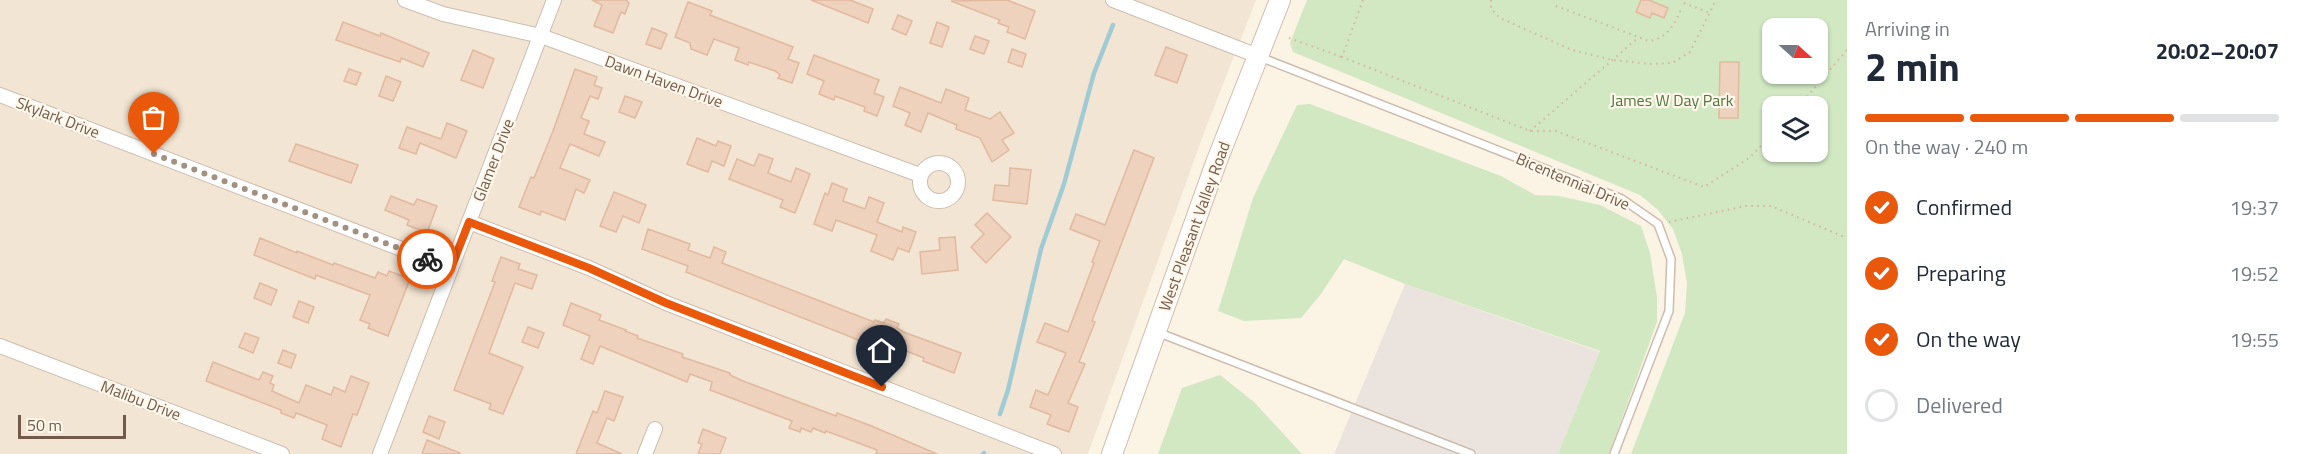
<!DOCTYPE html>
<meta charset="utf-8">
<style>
body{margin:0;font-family:"Titillium Web",sans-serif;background:#f2f2f3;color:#1f2937;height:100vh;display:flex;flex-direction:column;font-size:22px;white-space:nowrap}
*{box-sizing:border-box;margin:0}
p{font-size:20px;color:#747a83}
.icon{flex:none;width:33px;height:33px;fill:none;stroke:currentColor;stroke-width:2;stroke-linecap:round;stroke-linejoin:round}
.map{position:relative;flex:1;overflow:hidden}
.drawer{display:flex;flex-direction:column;background:#fff;width:450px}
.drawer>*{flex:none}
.needle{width:39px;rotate:111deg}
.tools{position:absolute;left:1762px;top:18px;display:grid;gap:12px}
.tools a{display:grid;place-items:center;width:66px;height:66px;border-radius:12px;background:#fff;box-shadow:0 2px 4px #0004;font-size:30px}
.scale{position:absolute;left:18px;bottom:15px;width:108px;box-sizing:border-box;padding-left:6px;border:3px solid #725a4b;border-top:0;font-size:16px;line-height:21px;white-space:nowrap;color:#725a4b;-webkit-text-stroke:4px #fef7ea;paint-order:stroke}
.pin{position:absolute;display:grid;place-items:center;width:51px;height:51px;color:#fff;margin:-62px -26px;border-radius:50% 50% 50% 0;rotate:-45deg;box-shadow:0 0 6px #0007}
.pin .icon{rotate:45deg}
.courier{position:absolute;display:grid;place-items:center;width:60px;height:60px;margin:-30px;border:4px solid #ea580c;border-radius:50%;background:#fff;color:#222;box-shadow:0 2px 8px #0007}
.head em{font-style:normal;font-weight:700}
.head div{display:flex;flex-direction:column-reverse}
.head{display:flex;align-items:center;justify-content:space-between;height:102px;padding:0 18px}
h1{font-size:39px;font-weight:700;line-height:45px}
.bar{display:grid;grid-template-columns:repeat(4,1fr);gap:9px 6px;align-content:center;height:72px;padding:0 18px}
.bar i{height:8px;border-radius:4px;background:#e0e1e3}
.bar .active{background:#ea580c}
.bar p{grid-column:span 4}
ol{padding:0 18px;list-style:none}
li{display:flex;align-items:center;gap:18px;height:66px}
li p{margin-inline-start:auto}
li .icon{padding:6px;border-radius:50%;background:#ea580c;color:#fff;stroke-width:4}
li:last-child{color:#747a83}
li i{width:33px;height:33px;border:3px solid #e0e1e3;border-radius:50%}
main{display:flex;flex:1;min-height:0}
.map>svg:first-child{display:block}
</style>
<main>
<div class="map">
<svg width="1847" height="454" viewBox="0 0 1847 454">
<rect width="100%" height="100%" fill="#fbf3e4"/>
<path fill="#f2e5d3" d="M0,0H1256L1205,130L1088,454H0Z"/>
<path fill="#ebe4de" d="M1405,284L1600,352L1558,454H1334Z"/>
<g fill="#d1e8c3" fill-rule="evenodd">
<path d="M1307,0H1847V454H1631L1685,313L1687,283L1682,254L1673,229L1658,210L1640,195L1293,52L1290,43ZM1773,28H1818V74H1773ZM1773,106H1818V152H1773Z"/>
<path d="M1310,104L1501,176L1535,195L1559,196L1600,205L1641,226L1650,253L1657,297V322L1609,454H1558L1600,351L1405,284L1344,259L1321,294L1301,318L1244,321L1218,311L1253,198L1297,105Z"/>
<path d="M1220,375L1254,402L1302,454H1158L1182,388Z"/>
</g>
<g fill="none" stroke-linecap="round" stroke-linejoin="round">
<g stroke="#a0cbd5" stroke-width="4.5">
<path d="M1000,414L1008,390L1041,249L1064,184L1094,73L1113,25"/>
<path d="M983,454L984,453"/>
</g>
</g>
<g fill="#efd2bd" stroke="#e1b99e" stroke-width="1.5">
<path d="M592,0H626L629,3L625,14L621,12L613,33L594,26L602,5Z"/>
<path d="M811,0H850L873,9L868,23Z"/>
<path d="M1007,0L1035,11L1025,39L1007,32L1009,27L998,23L1000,20L951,1Z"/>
<path d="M1641,0H1649L1668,8L1664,18L1652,13L1650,18L1636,12Z"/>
<path d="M688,2L712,11L710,15L793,47L788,59L799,63L792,83L778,78L780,75L775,71L749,62L748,65L735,60L739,48L714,39L707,55L691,49L690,43L675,37Z"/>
<path d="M898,15L912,21L906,35L892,29Z"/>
<path d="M343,22L380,36L381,33L429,53L423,67L401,58L400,62L336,40Z"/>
<path d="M937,22L949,27L942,47L930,43Z"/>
<path d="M652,28L667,34L661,49L646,44Z"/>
<path d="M975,36L989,41L984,54L970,49Z"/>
<path d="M1166,47L1187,55L1177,83L1155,75Z"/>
<path d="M1012,49L1026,54L1022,67L1008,62Z"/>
<path d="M473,50L494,59L483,88L461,80Z"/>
<path d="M814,55L879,80L874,93L884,97L877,116L864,111L865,107L835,96L834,100L819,94L824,81L807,74Z"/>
<path d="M1720,62H1739L1738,118H1719Z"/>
<path d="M349,69L361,73L356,85L344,81Z"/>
<path d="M575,69L597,77L594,85L602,88L598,99L590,96L581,118L589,121L584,134L605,142L599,156L570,144L560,168L590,180L584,193L576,189L565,220L541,211L540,215L519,207L531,177L534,178L553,131Z"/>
<path d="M386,76L401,82L393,101L379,96Z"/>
<path d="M900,87L941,103L946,89L969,98L965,110L990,119L1000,112L1014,133L1002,140L1009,150L992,162L980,138L956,129L957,125L928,113L921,132L905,125L910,113L893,106Z"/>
<path d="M625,96L642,102L635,118L619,112Z"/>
<path d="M447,123L467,131L456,158L420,143L416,154L399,148L407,127L441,139Z"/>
<path d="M697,138L716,146L718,141L731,146L724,166L712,161L708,172L687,164Z"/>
<path d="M296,144L358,165L351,183L289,161Z"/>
<path d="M1134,150L1154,158L1092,321L1095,322L1079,362L1085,364L1068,403L1078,407L1069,432L1047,424L1051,415L1030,407L1036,390L1048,395L1066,353L1037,342L1045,323L1068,332L1094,263L1092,262L1100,241L1070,229L1076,214L1105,225Z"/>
<path d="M759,154L773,159L768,173L791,182L796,168L810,174L795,213L780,207L783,200L729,179L737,159L754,166Z"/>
<path d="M1010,168L1031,170L1027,204L993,200L995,185L1009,186Z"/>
<path d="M832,183L847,189L843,201L865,209L869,197L884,203L877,222L902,232L903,227L916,232L909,252L898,248L893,260L871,251L877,235L836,220L832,231L814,224L825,193L828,195Z"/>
<path d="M614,192L646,205L639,223L623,216L616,232L600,226Z"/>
<path d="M391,196L414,205L417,199L437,206L427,233L407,225L409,220L385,210Z"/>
<path d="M987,213L1011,237L986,263L971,247L984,234L975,225Z"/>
<path d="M648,229L690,244L688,250L710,258L714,247L726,252L722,263L874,322L875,320L884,323L886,319L899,324L897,328L906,333L961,353L954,373L923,361L924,358L899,348L898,352L862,337L861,341L686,272L688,266L642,249Z"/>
<path d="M955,237L958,270L922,274L920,252L940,250L939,238Z"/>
<path d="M260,238L297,253V251L333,265L334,263L375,278L378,272L387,276L389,271L410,279L388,336L368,328L370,324L360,320L370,295L316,275L315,279L254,255Z"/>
<path d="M501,257L520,264L518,269L537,275L532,289L515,283L489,353L523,367L503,414L489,409L491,404L454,390L495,282L492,281Z"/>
<path d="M260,283L277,290L271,305L254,298Z"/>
<path d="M299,301L314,307L308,323L293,317Z"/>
<path d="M571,303L601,315L599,320L626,330L625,331L638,336L637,338L683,354L682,357L730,373V375L743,381L836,416L837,413L869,425L937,454H876L877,450L826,431L825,433L813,428L811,432L801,428L800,432L789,428L792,421L710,390L712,382L690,374L687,382L600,346L593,364L581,359L590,336L563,325Z"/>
<path d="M528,327L544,333L538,348L522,342Z"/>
<path d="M245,333L259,338L253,353L239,347Z"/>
<path d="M283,350L296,355L291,368L278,363Z"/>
<path d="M213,362L259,380L263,372L273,376L270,383L274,385L272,391L299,403L306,385L331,395L334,387L345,392L351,376L369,383L357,415L353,414L341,447L322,439L327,425L296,413L294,418L281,413V410L206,381Z"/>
<path d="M605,391L623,397L614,421L607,418L597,443L622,454H576L593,411L597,413Z"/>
<path d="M429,416L445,422L439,439L423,432Z"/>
<path d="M703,429L726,438L720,454H698L702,444L698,443Z"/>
<path d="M427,440L460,453V454H422Z"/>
</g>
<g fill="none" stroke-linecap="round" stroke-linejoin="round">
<g stroke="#cebdae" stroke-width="10">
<g id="service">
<path d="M1260,57L1622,199L1658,224L1671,259L1669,311L1614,454"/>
<path d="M1157,332L1471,454"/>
</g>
</g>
<g stroke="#cebdae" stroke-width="16">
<g id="minor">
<path d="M405,0L443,14L541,36L920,175"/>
<path d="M1113,0L1258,56"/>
<path d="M0,95L451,268"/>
<circle cx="939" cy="182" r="19"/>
<path d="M469,222L589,268L666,303L1054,454"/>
<path d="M0,346L282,454"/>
<path d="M380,454L554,0"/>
<path d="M645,454L655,429"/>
</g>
</g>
<g stroke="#d1bdab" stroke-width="22">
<path id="secondary" d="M1112,454L1216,163L1280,0"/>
</g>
<g stroke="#d4b6a0" stroke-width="2" stroke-dasharray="1.5 4.5" stroke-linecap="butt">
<path d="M1363,0L1342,57L1530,131H1556L1704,187L1749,158L1773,134"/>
<path d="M1491,0V9L1500,18L1572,50L1613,60L1650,64L1672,63L1690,52L1716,0"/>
<path d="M1684,3L1710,13"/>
<path d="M1556,6L1649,41C1668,38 1675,24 1682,7"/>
<path d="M1289,38L1342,57"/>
<path d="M1799,106L1847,50"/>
<path d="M1530,131L1639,37"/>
<path d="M1669,222L1746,206H1771L1847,238"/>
</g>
<use href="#service" stroke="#fff" stroke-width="7"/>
<use href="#minor" stroke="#fff" stroke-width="14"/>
<use href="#secondary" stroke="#fff" stroke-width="20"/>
</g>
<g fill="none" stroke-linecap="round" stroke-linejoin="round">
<path stroke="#a29081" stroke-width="6" stroke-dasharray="0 10.8" d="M154,154L427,259"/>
<path stroke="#ea580c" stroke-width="8" d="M427,259L451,268L469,222L589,268L666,303L882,387"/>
</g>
<g text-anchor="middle" stroke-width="4.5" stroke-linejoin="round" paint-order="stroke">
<g font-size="16" fill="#725a4b" stroke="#fef7ea">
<text transform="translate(664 81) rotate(20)" y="6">Dawn Haven Drive</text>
<text transform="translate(58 117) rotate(21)" y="6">Skylark Drive</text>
<text transform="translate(493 160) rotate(-69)" y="6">Glamer Drive</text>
<text transform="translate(1573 181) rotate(23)" y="6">Bicentennial Drive</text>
<text transform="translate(1194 226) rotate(-70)" y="6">West Pleasant Valley Road</text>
<text transform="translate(141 400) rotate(21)" y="6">Malibu Drive</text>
</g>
<g font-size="16" fill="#517843" stroke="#fef7ea">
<text x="1672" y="106">James W Day Park</text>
</g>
</g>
</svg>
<div class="tools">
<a><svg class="needle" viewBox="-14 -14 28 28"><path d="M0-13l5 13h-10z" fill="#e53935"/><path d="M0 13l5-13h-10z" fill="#747a83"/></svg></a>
<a><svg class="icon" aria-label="layers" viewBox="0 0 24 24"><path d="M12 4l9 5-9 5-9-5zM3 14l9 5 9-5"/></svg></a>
</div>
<div class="scale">50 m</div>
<div class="pin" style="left:154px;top:154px;background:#ea580c"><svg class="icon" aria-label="bag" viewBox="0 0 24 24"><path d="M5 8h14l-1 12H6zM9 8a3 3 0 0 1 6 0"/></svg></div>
<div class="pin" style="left:882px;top:387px;background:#1f2937"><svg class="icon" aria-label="home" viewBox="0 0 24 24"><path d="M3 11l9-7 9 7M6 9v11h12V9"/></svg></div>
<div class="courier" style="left:427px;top:259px"><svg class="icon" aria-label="bike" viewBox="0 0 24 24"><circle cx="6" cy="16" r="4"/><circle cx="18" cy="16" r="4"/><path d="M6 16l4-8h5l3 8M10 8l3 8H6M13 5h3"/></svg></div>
</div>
<section class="drawer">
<div class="head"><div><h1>2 min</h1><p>Arriving in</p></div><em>20:02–20:07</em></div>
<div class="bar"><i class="active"></i><i class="active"></i><i class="active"></i><i></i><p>On the way · 240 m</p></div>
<ol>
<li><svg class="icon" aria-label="check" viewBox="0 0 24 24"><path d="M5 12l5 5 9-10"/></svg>Confirmed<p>19:37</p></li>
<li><svg class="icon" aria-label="check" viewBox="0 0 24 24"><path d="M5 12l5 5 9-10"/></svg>Preparing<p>19:52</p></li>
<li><svg class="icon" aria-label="check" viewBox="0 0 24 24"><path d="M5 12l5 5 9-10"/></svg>On the way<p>19:55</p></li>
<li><i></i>Delivered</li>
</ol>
</section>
</main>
